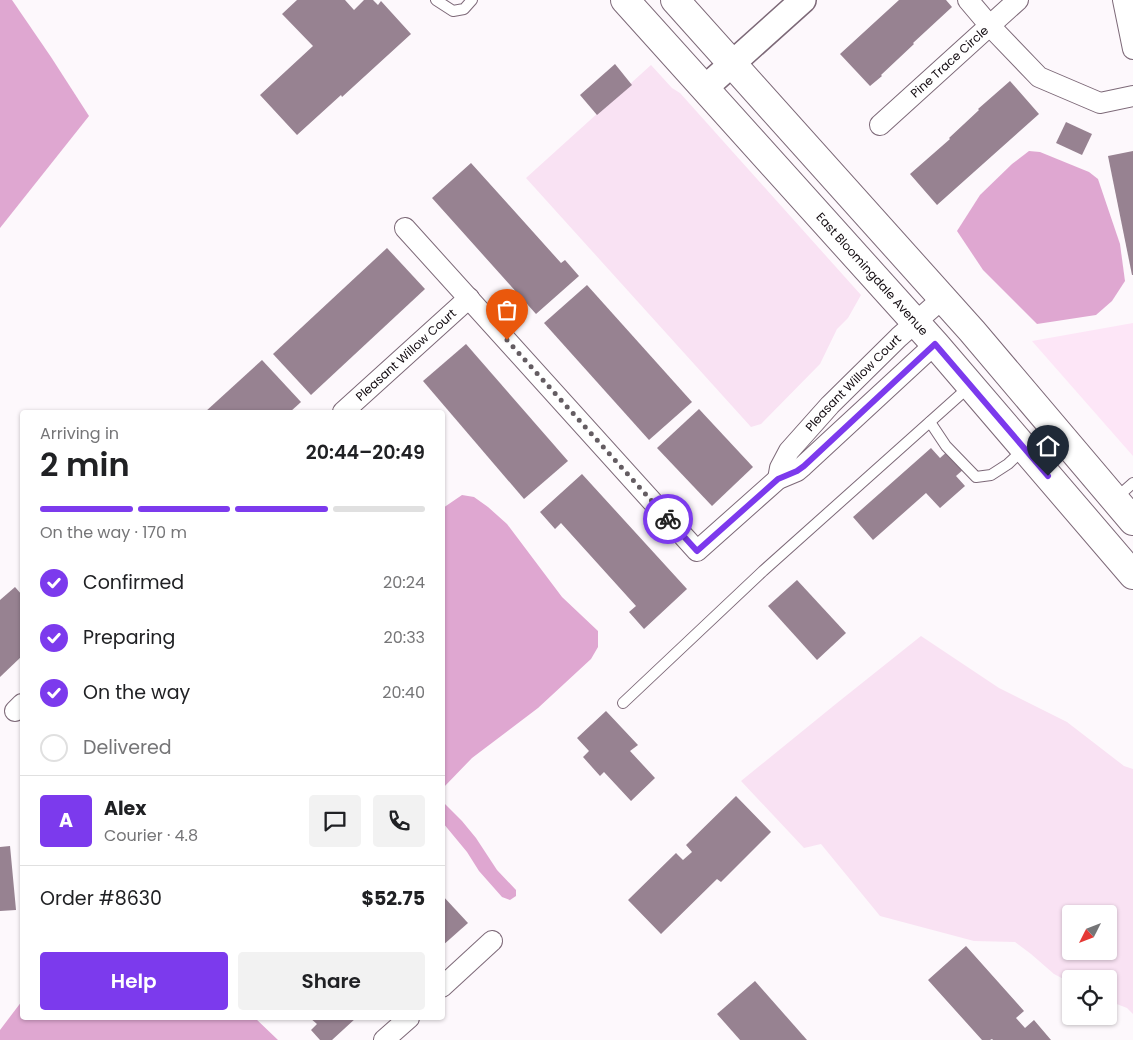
<!DOCTYPE html>
<meta charset="utf-8">
<style>
body{margin:0;font-family:Poppins,sans-serif;background:#f2f2f2;color:#202124;height:100vh;display:flex;flex-direction:column;font-size:19px;white-space:nowrap}
*{box-sizing:border-box;margin:0}
p{font-size:16px;color:#757577}
.icon{flex:none;width:28px;height:28px;fill:none;stroke:currentColor;stroke-width:2;stroke-linecap:round;stroke-linejoin:round}
.map{position:relative;flex:1;overflow:hidden}
.side{position:absolute;left:20px;top:410px;width:425px;height:610px;display:flex;flex-direction:column;background:#fff;border-radius:5px;box-shadow:0 1px 4px #0004}
.side>*{flex:none}
.needle{width:32px;rotate:228deg}
.fabs{position:absolute;left:1062px;top:905px;display:grid;gap:10px}
.fabs a{display:grid;place-items:center;width:55px;height:55px;border-radius:5px;background:#fff;box-shadow:0 1px 4px #0004;font-size:25px}
.pin{position:absolute;display:grid;place-items:center;width:42px;height:42px;color:#fff;margin:-51px -21px;border-radius:50% 50% 50% 0;rotate:-45deg;box-shadow:0 0 5px #0007}
.pin .icon{rotate:45deg}
.courier{position:absolute;display:grid;place-items:center;width:50px;height:50px;margin:-25px;border:4px solid #7c3aed;border-radius:50%;background:#fff;color:#222;box-shadow:0 1px 6px #0007}
.overview em{font-style:normal;font-weight:600}
.overview div{display:flex;flex-direction:column-reverse}
.overview{display:flex;align-items:center;justify-content:space-between;height:85px;padding:0 20px}
h1{font-size:32px;font-weight:600;line-height:38px}
.bar{display:grid;grid-template-columns:repeat(4,1fr);gap:8px 5px;align-content:center;height:60px;padding:0 20px}
.bar i{height:6px;border-radius:4px;background:#e0e0e0}
.bar .on{background:#7c3aed}
.bar p{grid-column:span 4}
.line{display:flex;align-items:center;gap:12px;padding:0 20px;border-top:1px solid #e0e0e0}
.line div{flex:1}
.round{display:grid;place-items:center;flex:none;width:52px;height:52px;border-radius:5px;background:#f2f2f2}
ol{padding:0 20px;list-style:none}
li{display:flex;align-items:center;gap:15px;height:55px}
li p{margin-inline-start:auto}
li .icon{padding:5px;border-radius:50%;background:#7c3aed;color:#fff;stroke-width:4}
li:last-child{color:#757577}
li i{width:28px;height:28px;border:2px solid #e0e0e0;border-radius:50%}
.primary-button{display:flex;gap:10px;margin-top:auto;padding:10px 20px}
.primary-button a{flex:1;height:58px;border-radius:5px;background:#7c3aed;color:#fff;font-size:20px;font-weight:600;line-height:58px;text-align:center}
.primary-button a+a{background:#f2f2f2;color:#202124}
.map>svg:first-child{display:block}
</style>
<div class="map">
<svg width="1133" height="1040" viewBox="0 0 1133 1040">
<rect width="100%" height="100%" fill="#fdf8fc"/>
<path fill="#fde6f7" d="M1133,323V456L1032,341Z"/>
<g fill="#f9e2f3" fill-rule="evenodd">
<path d="M651,65L672,88L680,93L861,295L848,318L837,329L820,364L761,424L751,427L526,178Z"/>
<path d="M921,636L999,688L1067,722L1124,766L1133,769V1014L1127,1008L1109,1001V979H1071V983L1054,974L1031,954L1015,942L974,941L880,916L821,844L804,848L741,781L837,703ZM1071,914H1109V951H1071Z"/>
</g>
<g fill="#dfa7d1">
<path d="M0,0H12L51,57L89,116L0,228Z"/>
<path d="M1029,151L1040,152L1089,172L1098,179L1120,244L1125,281L1112,301L1096,315L1037,324L983,270L957,231L980,195L1012,164Z"/>
<path d="M462,495L474,497L488,507L507,524L562,597L598,631V647L591,659L538,708L472,758L443,788V508Z"/>
<path d="M443,802L462,821L476,838L497,870L516,890V896L510,900L502,897L479,871L467,852L443,823Z"/>
<path d="M22,1001V1018H255L278,1040H0V1030Z"/>
</g>
<g fill="#978291">
<path d="M297,0H345L354,10L364,0H373L378,5L381,1L411,34L342,97L341,95L297,135L260,95L313,46L282,14Z"/>
<path d="M899,0H946L952,7L913,43L914,44L881,75L882,76L870,86L840,54Z"/>
<path d="M615,64L632,85L597,115L580,95Z"/>
<path d="M1010,81L1039,114L937,205L910,174L950,139L949,138L979,110L978,109Z"/>
<path d="M1066,122L1092,134L1082,155L1056,143Z"/>
<path d="M1133,151V275H1132L1108,156Z"/>
<path d="M471,163L561,263L565,260L579,276L536,314L432,198Z"/>
<path d="M387,248L425,289L311,395L273,354Z"/>
<path d="M587,285L692,402L649,440L544,323Z"/>
<path d="M466,344L568,461L524,499L423,381Z"/>
<path d="M262,360L301,402L290,412H205Z"/>
<path d="M699,409L753,467L712,506L657,448Z"/>
<path d="M931,448L940,458L949,450L965,468L956,476L965,486L940,508L926,493L873,540L853,517Z"/>
<path d="M582,474L687,589L644,629L629,612L636,606L561,523L555,529L540,512Z"/>
<path d="M797,580L846,633L817,660L768,606Z"/>
<path d="M15,587L22,595V656L0,677V600Z"/>
<path d="M606,711L638,745L630,751L655,778L631,801L604,772L600,776L583,757L589,751L577,738Z"/>
<path d="M736,796L771,832L721,882L717,879L661,934L628,900L676,853L683,860L692,852L686,845Z"/>
<path d="M10,846L16,910L0,911V847Z"/>
<path d="M442,895L468,923L442,946Z"/>
<path d="M966,946L1024,1011L1016,1018L1025,1028L1034,1020L1051,1040H993L992,1039L990,1040H982L928,980Z"/>
<path d="M755,981L807,1040H740L717,1014Z"/>
<path d="M310,1018H356L332,1040H320L311,1030L317,1024Z"/>
</g>
<g fill="none" stroke-linecap="round" stroke-linejoin="round">
<g stroke="#7d6978" stroke-width="12">
<g id="service">
<path d="M436,0L453,11L464,9L472,0"/>
<path d="M930,422L946,446L976,477L991,475L1008,464L1024,449"/>
<path d="M1115,499L1133,483"/>
<path d="M623,703L763,571L970,386"/>
</g>
</g>
<g stroke="#7d6978" stroke-width="22">
<g id="minor">
<path d="M968,0L990,26L1039,77L1100,103L1133,96"/>
<path d="M1123,0L1133,49"/>
<path id="s1" d="M880,125L1018,0"/>
<path d="M405,228L697,551L778,479L797,471L803,466L935,344"/>
<path id="s2" d="M343,412L469,298"/>
<path id="s3" d="M778,479L780,468L789,451L830,405L899,337L943,298"/>
<path d="M15,711L22,704"/>
<path d="M442,987L492,941"/>
<path d="M384,1040L409,1018"/>
</g>
</g>
<g stroke="#7d6978" stroke-width="28">
<path id="tertiary" d="M705,88L803,0"/>
</g>
<g stroke="#7d6978" stroke-width="30">
<g id="secondary">
<path id="s4" d="M625,0L935,344L1133,575"/>
<path d="M675,0L972,331L1133,521"/>
</g>
</g>
<use href="#service" stroke="#fff" stroke-width="10"/>
<use href="#minor" stroke="#fff" stroke-width="20"/>
<use href="#tertiary" stroke="#fff" stroke-width="25"/>
<use href="#secondary" stroke="#fff" stroke-width="28"/>
</g>
<g fill="none" stroke-linecap="round" stroke-linejoin="round">
<path stroke="#645d62" stroke-width="5" stroke-dasharray="0 9" d="M507,340L668,519"/>
<path stroke="#7c3aed" stroke-width="6" d="M668,519L697,551L778,479L797,471L804,466L935,344L1048,476"/>
</g>
<g text-anchor="middle" stroke-width="4.5" stroke-linejoin="round" paint-order="stroke">
<g font-size="12" fill="#110a0f" stroke="#fdf8fc">
<text dy="4" stroke="none"><textPath href="#s1" startOffset="94">Pine Trace Circle</textPath></text>
<text dy="4" stroke="none"><textPath href="#s4" startOffset="369">East Bloomingdale Avenue</textPath></text>
<text dy="4" stroke="none"><textPath href="#s2" startOffset="85">Pleasant Willow Court</textPath></text>
<text dy="4" stroke="none"><textPath href="#s3" startOffset="124">Pleasant Willow Court</textPath></text>
</g>
</g>
</svg>
<div class="fabs">
<a><svg class="needle" viewBox="-14 -14 28 28"><path d="M0-13l5 13h-10z" fill="#e53935"/><path d="M0 13l5-13h-10z" fill="#757577"/></svg></a>
<a><svg class="icon" aria-label="locate" viewBox="0 0 24 24"><circle cx="12" cy="12" r="6"/><path d="M12 2v4M12 18v4M2 12h4M18 12h4"/></svg></a>
</div>
<div class="pin" style="left:507px;top:340px;background:#ea580c"><svg class="icon" aria-label="bag" viewBox="0 0 24 24"><path d="M5 8h14l-1 12H6zM9 8a3 3 0 0 1 6 0"/></svg></div>
<div class="pin" style="left:1048px;top:476px;background:#1f2937"><svg class="icon" aria-label="home" viewBox="0 0 24 24"><path d="M3 11l9-7 9 7M6 9v11h12V9"/></svg></div>
<div class="courier" style="left:668px;top:519px"><svg class="icon" aria-label="bike" viewBox="0 0 24 24"><circle cx="6" cy="16" r="4"/><circle cx="18" cy="16" r="4"/><path d="M6 16l4-8h5l3 8M10 8l3 8H6M13 5h3"/></svg></div>
<section class="side">
<div class="overview"><div><h1>2 min</h1><p>Arriving in</p></div><em>20:44–20:49</em></div>
<div class="bar"><i class="on"></i><i class="on"></i><i class="on"></i><i></i><p>On the way · 170 m</p></div>
<ol>
<li><svg class="icon" aria-label="check" viewBox="0 0 24 24"><path d="M5 12l5 5 9-10"/></svg>Confirmed<p>20:24</p></li>
<li><svg class="icon" aria-label="check" viewBox="0 0 24 24"><path d="M5 12l5 5 9-10"/></svg>Preparing<p>20:33</p></li>
<li><svg class="icon" aria-label="check" viewBox="0 0 24 24"><path d="M5 12l5 5 9-10"/></svg>On the way<p>20:40</p></li>
<li><i></i>Delivered</li>
</ol>
<div class="line" style="height:90px"><b class="round" style="background:#7c3aed;color:#fff">A</b><div><b>Alex</b><p>Courier · 4.8</p></div><a class="round"><svg class="icon" aria-label="chat" viewBox="0 0 24 24"><path d="M4 5h16v11H9l-5 4z"/></svg></a><a class="round"><svg class="icon" aria-label="phone" viewBox="0 0 24 24"><path d="M5 4h4l2 5-3 2q2 4 5 5l2-3 5 2v4C11 20 4 13 5 4z"/></svg></a></div>
<div class="line" style="height:65px"><div>Order #8630</div><b>$52.75</b></div>
<div class="primary-button"><a>Help</a><a>Share</a></div>
</section>
</div>
